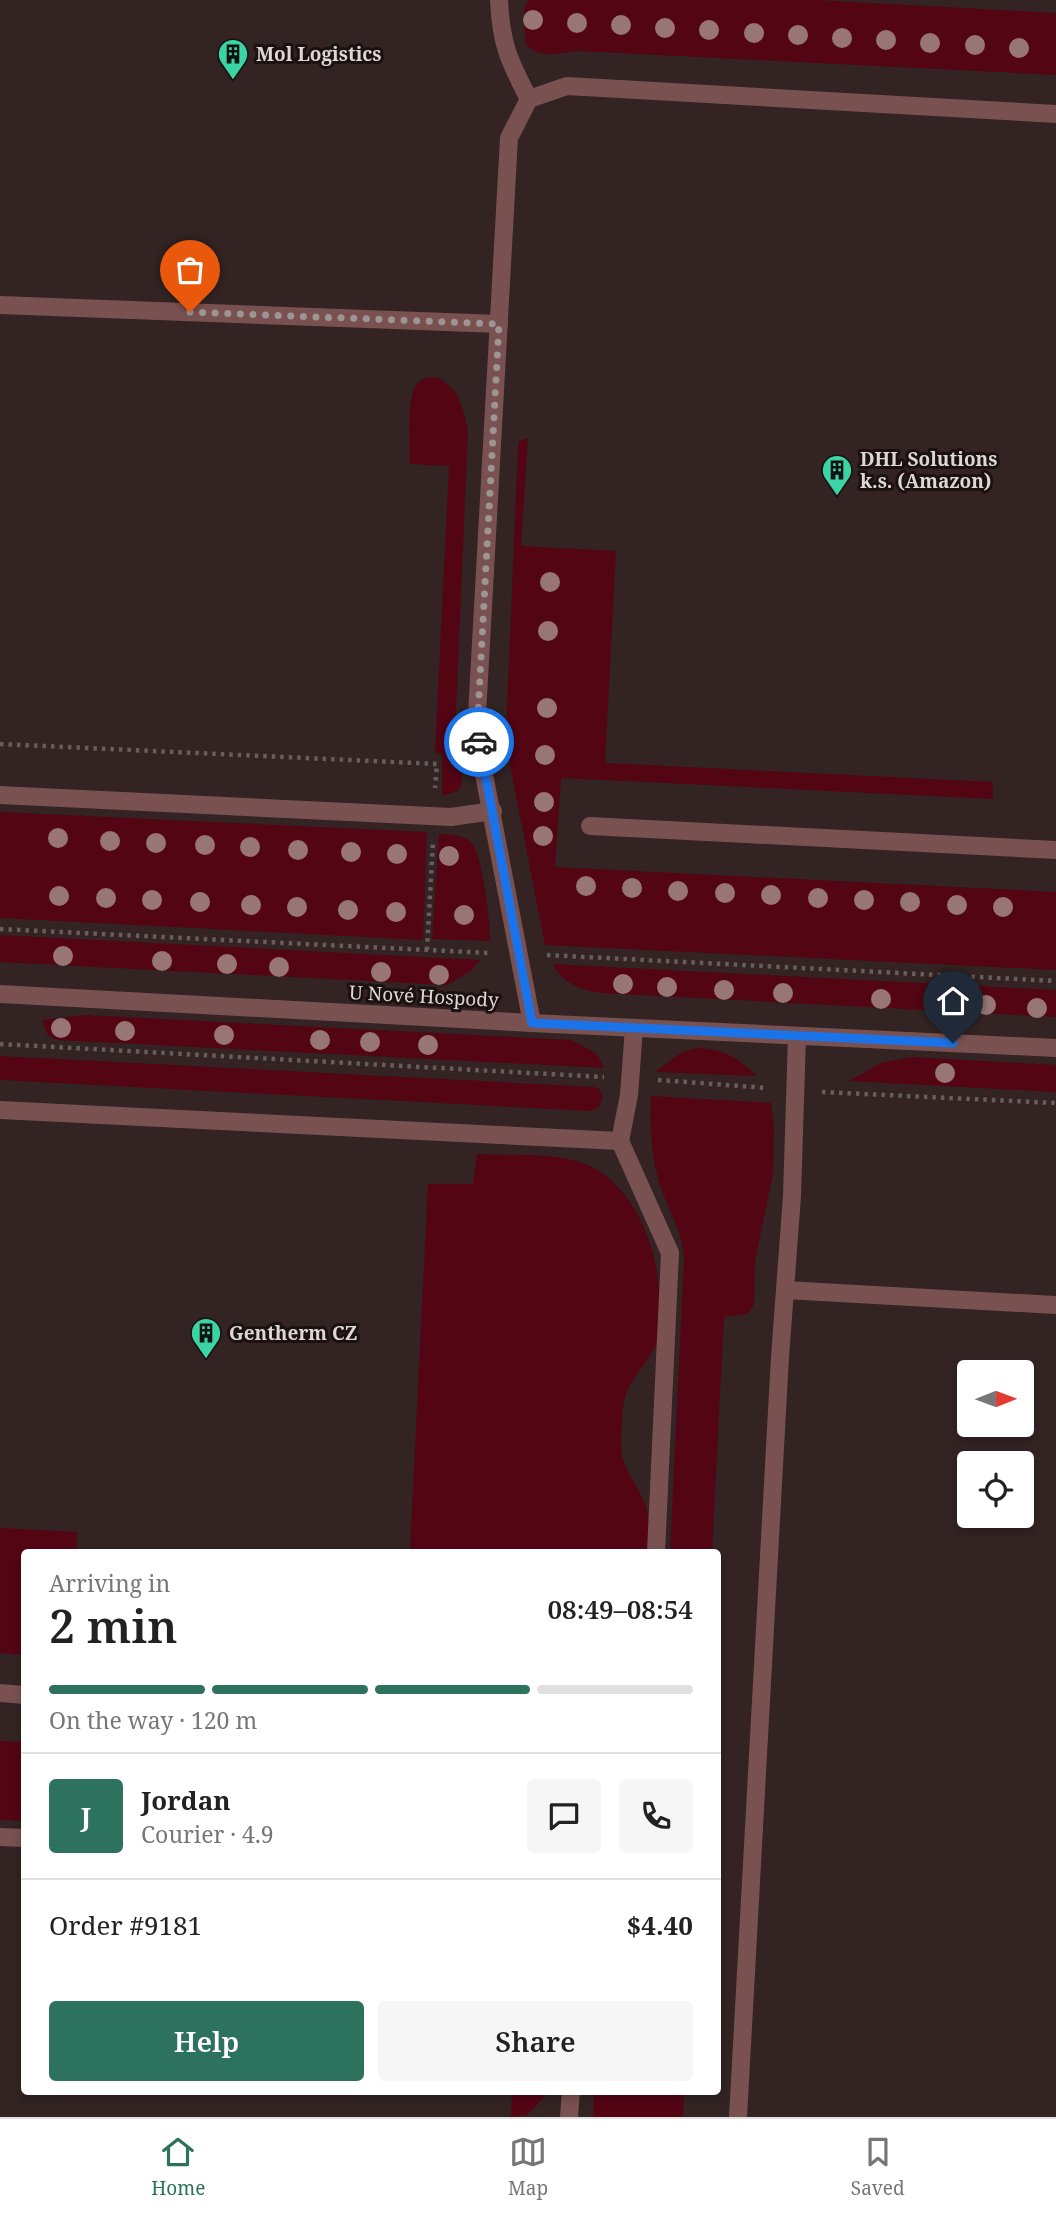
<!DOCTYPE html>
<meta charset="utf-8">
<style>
body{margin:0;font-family:"Noto Serif",serif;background:#f6f6f6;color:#222;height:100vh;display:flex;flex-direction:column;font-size:26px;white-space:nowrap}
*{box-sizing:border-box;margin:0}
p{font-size:23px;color:#767676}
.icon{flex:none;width:38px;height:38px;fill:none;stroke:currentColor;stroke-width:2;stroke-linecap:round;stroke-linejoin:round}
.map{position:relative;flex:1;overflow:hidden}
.drawer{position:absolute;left:21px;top:1549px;width:700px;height:546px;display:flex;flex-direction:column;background:#fff;border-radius:7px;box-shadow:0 4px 10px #0003}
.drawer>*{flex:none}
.needle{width:46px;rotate:89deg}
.tools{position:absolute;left:957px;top:1360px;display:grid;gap:14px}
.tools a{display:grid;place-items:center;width:77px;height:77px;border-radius:7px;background:#fff;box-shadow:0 4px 10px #0003;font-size:35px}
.pin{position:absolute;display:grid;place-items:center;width:60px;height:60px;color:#fff;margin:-72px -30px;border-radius:50% 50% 50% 0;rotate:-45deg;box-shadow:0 0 7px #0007}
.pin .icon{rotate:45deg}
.courier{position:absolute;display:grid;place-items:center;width:70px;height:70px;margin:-35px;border:5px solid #1a73e8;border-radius:50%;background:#fff;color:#222;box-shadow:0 2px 9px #0007}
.overview em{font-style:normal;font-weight:600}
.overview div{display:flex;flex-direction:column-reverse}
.overview{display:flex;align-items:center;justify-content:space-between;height:119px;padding:0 28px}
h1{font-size:46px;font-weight:600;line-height:52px}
.bar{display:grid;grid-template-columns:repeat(4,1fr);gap:10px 7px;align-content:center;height:84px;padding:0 28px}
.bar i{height:9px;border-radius:5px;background:#e0e0e0}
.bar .current{background:#2d725c}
.bar p{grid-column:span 4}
.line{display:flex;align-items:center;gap:18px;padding:0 28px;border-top:2px solid #e0e0e0}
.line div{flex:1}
.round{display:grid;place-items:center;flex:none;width:74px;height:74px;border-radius:7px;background:#f6f6f6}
.button{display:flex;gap:14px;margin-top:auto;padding:14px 28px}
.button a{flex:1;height:80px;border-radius:7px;background:#2d725c;color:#fff;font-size:28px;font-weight:600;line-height:80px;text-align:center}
.button a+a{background:#f6f6f6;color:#222}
.dock{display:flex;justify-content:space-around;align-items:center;height:98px;border-top:2px solid #e0e0e0;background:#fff;font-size:19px;color:#767676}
.dock a{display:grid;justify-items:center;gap:4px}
.dock .current{color:#2d725c}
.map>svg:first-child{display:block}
</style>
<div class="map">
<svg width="1056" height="2117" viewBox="0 0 1056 2117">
<rect width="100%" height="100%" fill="#241a1a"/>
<path fill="#332323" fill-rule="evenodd" d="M0,0H1056V2117H0ZM970,1372H1022V1424H970ZM970,1463H1022V1516H970ZM24,1552H718V2091H24Z"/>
<g fill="#530514">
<path d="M528,0H817L1056,13V75L577,51C557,53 539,60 525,43L524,9Z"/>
<path d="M436,377C459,387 463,407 468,430L456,711L462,783L458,791L442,796V754L435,752L449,466L410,464C410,446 406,400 416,385C421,378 428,378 436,377Z"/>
<path d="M528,438L521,546L616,551L605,763L993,782V799L561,778L555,867L1056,892V970L545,945L509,760L506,731L518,446L519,441Z"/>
<path d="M0,812L427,832L423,940L0,918Z"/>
<path d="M439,834C450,835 463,834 471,842C482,853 491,923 490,941L432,939Z"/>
<path d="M0,935L480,960L471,971L447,985L0,962Z"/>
<path d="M552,964L1056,990V1017L601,993C580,990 563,983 552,964Z"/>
<path d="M86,1015L571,1040L597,1054L604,1068L58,1040C47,1037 44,1031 43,1020Z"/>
<path d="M698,1048C727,1050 736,1057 757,1076L655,1072L682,1052Z"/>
<path d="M0,1056L594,1087L599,1089L603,1096C601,1105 599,1109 590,1111L0,1080Z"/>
<path d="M912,1057L1056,1065V1092L849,1081L881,1063Z"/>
<path d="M651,1096L771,1103L774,1127L773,1173L755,1262L754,1304L748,1314L724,1317L712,1552H670L684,1259C683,1233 670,1213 661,1188C651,1158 650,1127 651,1096Z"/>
<path d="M477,1154C509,1156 553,1152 583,1163C645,1186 668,1278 658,1337C654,1359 630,1376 625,1398C622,1406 620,1449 622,1456C627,1477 645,1494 648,1515C650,1527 647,1540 647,1552H476L410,1549L428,1184H473Z"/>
<path d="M0,1528L77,1532L76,1552H24V1655L0,1653Z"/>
<path d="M0,1741L24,1742V1821L0,1820Z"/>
<path d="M512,2091H550L527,2115L511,2117Z"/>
<path d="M594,2091H684L683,2117H593Z"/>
</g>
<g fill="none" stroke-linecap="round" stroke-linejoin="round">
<g stroke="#665d5c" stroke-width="4.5" stroke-dasharray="3.5 5" stroke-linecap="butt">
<path d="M0,744L437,764L435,788"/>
<path d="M0,929L489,953"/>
<path d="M427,950L433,842"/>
<path d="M547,955L1056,981"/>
<path d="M0,1044L604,1077"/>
<path d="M658,1080L768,1088"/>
<path d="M822,1092L1056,1103"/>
</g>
<g stroke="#7a5151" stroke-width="18">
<path d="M499,0C501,44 509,61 529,99"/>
<path d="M0,305L499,324"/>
<path d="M0,795L451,817L493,811"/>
<path d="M590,826L1056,850"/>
<path d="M0,994L532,1023L1056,1048"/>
<path d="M532,1023L476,733L509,138L529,99L567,86L1056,114"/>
<path d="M0,1110L620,1141L670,1253L656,1552"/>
<path d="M620,1141L629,1095L634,1028"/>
<path d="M785,1290L1056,1305"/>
<path d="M0,1693L24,1695"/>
<path d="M0,1837L24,1838"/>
<path d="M569,2117L571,2091"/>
<path d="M738,2117L780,1357L792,1196L797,1036"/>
</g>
</g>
<g fill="#987676">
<circle cx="533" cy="20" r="10"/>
<circle cx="577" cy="23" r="10"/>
<circle cx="621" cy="25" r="10"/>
<circle cx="665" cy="28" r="10"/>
<circle cx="709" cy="30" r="10"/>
<circle cx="754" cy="33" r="10"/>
<circle cx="798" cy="35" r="10"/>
<circle cx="842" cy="38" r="10"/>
<circle cx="886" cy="40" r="10"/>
<circle cx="930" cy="43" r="10"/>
<circle cx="975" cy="45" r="10"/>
<circle cx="1019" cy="48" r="10"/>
<circle cx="550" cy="582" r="10"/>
<circle cx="548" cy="631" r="10"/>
<circle cx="547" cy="708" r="10"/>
<circle cx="545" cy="755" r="10"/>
<circle cx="544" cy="802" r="10"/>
<circle cx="543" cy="836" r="10"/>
<circle cx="58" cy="838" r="10"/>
<circle cx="110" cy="841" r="10"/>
<circle cx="156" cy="843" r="10"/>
<circle cx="205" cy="845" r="10"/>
<circle cx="250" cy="847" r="10"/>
<circle cx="298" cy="850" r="10"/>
<circle cx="351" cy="852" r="10"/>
<circle cx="397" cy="854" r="10"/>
<circle cx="449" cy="856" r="10"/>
<circle cx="586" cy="886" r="10"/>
<circle cx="632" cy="888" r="10"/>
<circle cx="678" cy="891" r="10"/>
<circle cx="725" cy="893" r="10"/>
<circle cx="771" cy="895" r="10"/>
<circle cx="59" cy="896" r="10"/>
<circle cx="106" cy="898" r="10"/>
<circle cx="818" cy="898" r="10"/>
<circle cx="152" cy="900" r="10"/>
<circle cx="864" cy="900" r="10"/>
<circle cx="200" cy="902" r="10"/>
<circle cx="910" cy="902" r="10"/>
<circle cx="251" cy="905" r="10"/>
<circle cx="957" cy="905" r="10"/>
<circle cx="297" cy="907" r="10"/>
<circle cx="1003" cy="907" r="10"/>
<circle cx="348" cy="910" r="10"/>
<circle cx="396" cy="912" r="10"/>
<circle cx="464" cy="915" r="10"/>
<circle cx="63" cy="956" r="10"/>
<circle cx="162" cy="961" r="10"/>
<circle cx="227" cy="964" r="10"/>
<circle cx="279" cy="967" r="10"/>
<circle cx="381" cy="972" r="10"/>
<circle cx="439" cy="975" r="10"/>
<circle cx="623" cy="984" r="10"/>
<circle cx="667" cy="987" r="10"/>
<circle cx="724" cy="990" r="10"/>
<circle cx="783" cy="993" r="10"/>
<circle cx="881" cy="999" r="10"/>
<circle cx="939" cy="1002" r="10"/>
<circle cx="986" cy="1005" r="10"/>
<circle cx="1037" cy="1008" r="10"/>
<circle cx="61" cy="1028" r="10"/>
<circle cx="125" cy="1031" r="10"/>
<circle cx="224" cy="1035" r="10"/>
<circle cx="320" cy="1040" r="10"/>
<circle cx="370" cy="1042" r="10"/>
<circle cx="428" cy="1045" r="10"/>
<circle cx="945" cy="1073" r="10"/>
</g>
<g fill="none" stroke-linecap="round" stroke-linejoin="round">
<path stroke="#9d9594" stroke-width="7" stroke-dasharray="0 12.6" d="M190,312L499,324L477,733L479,742"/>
<path stroke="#1a73e8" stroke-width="9" d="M479,742L532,1023L953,1043"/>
</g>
<defs>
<g id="building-pin" transform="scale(1.575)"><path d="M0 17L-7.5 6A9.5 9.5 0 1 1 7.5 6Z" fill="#3bd4a4" stroke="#1b1111"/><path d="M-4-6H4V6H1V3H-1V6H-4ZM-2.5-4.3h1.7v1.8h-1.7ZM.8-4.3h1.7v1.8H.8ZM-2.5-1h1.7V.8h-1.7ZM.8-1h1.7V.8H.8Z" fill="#111"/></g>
</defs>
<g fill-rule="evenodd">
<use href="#building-pin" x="233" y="54"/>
<use href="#building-pin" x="837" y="470"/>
<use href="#building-pin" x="206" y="1333"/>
</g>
<g text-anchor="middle" stroke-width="6" stroke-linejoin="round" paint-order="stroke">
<g font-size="19" font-weight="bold" fill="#ded7d6" stroke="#1b1111" text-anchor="start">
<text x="256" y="61">Mol Logistics</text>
<text x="860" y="466">DHL Solutions<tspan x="860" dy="22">k.s. (Amazon)</tspan></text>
<text x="229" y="1340">Gentherm CZ</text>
</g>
<g font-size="19" fill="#ded7d6" stroke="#1b1111">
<text transform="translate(424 996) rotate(3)" y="7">U Nové Hospody</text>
</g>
</g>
</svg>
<div class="tools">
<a><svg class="needle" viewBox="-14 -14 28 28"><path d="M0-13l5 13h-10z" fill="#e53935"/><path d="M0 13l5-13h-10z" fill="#767676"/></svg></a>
<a><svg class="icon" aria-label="locate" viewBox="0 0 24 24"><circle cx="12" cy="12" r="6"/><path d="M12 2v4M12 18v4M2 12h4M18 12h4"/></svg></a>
</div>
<div class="pin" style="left:190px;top:312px;background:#ea580c"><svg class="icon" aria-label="bag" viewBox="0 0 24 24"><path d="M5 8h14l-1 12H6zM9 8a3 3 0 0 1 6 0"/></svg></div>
<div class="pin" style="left:953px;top:1043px;background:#1f2937"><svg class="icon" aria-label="home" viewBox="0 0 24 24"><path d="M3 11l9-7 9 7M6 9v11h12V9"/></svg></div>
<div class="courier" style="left:479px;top:742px"><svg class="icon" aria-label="car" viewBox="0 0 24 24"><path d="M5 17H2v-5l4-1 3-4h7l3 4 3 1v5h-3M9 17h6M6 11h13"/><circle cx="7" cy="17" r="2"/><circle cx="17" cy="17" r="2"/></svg></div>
<section class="drawer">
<div class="overview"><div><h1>2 min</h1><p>Arriving in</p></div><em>08:49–08:54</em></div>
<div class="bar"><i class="current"></i><i class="current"></i><i class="current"></i><i></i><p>On the way · 120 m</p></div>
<div class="line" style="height:126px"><b class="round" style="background:#2d725c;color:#fff">J</b><div><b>Jordan</b><p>Courier · 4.9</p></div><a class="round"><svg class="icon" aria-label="chat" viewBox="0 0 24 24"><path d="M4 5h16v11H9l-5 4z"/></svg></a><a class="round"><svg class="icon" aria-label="phone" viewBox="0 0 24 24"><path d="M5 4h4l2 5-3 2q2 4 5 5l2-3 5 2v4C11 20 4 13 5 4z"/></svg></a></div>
<div class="line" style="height:91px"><div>Order #9181</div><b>$4.40</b></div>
<div class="button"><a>Help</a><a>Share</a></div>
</section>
</div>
<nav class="dock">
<a class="current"><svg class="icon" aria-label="home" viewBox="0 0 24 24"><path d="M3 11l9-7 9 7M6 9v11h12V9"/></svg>Home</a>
<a><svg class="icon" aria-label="map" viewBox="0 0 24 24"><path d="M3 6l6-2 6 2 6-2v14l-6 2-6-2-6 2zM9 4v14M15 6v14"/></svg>Map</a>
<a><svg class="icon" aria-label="saved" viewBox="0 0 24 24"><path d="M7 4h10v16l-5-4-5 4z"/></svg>Saved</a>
</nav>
